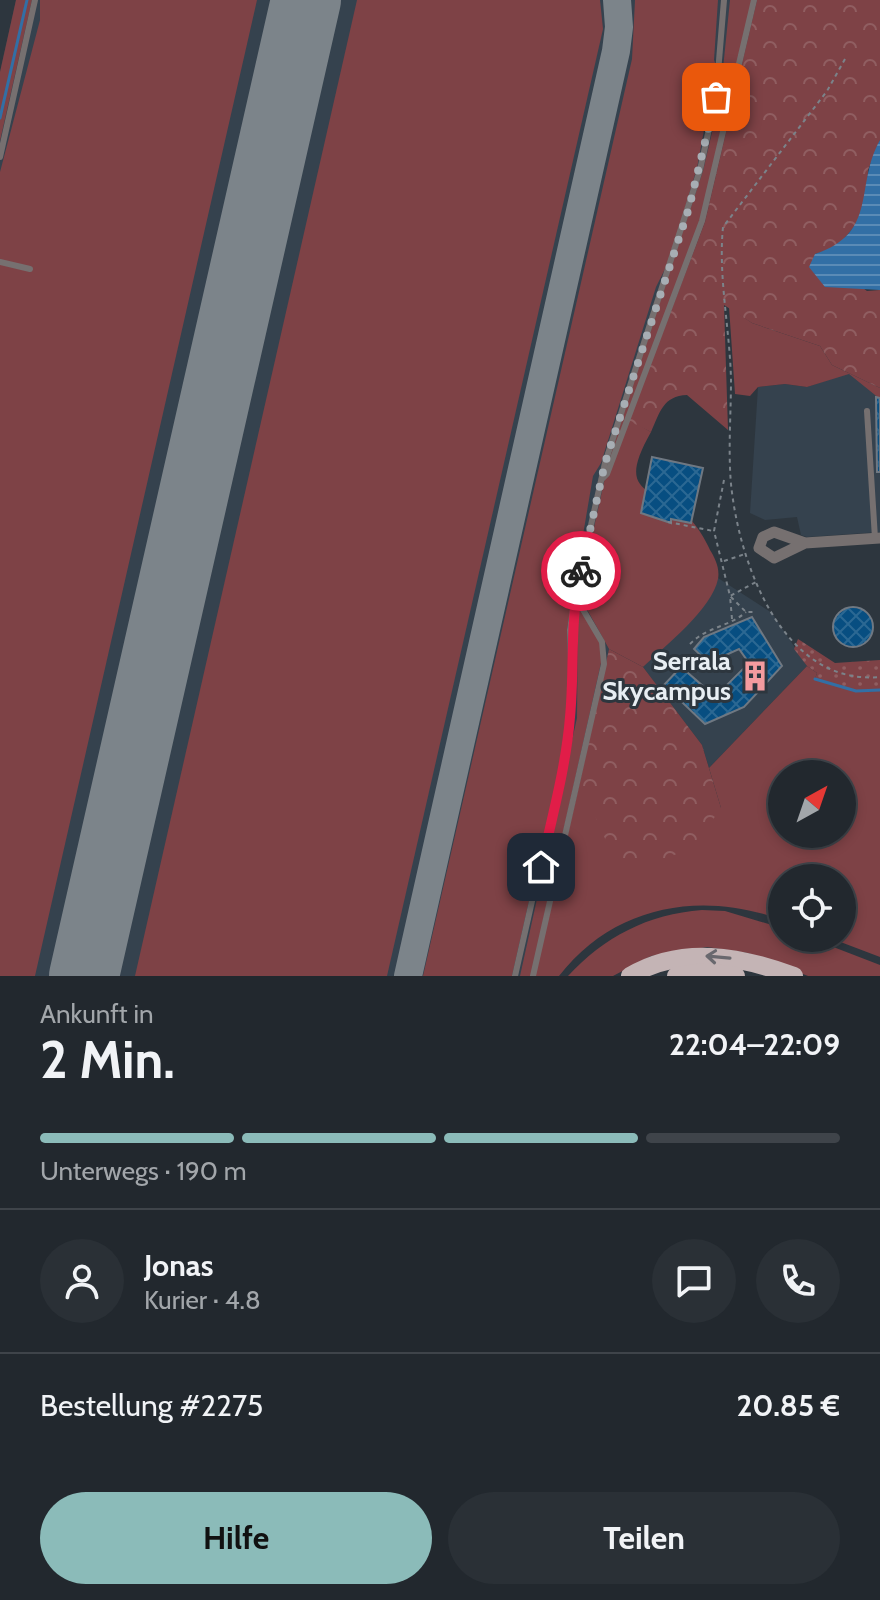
<!DOCTYPE html>
<html lang="de">
<meta charset="utf-8">
<style>
body{margin:0;font-family:Cabin,sans-serif;background:#2a3036;color:#f1f3f6;height:100vh;display:flex;flex-direction:column;font-size:30px;white-space:nowrap}
*{box-sizing:border-box;margin:0}
p{font-size:26px;color:#a2a6aa}
.icon{flex:none;width:44px;height:44px;fill:none;stroke:currentColor;stroke-width:2;stroke-linecap:round;stroke-linejoin:round}
.map{position:relative;height:976px;overflow:hidden}
.side{display:flex;flex-direction:column;background:#22282e;flex:1}
.side>*{flex:none}
.needle{width:52px;rotate:40deg}
.controls{position:absolute;left:768px;top:760px;display:grid;gap:16px}
.controls a{display:grid;place-items:center;width:88px;height:88px;border-radius:50%;background:#22282e;box-shadow:0 4px 12px #0003,0 0 0 2px #3f444a;font-size:40px}
.pin{position:absolute;display:grid;place-items:center;width:68px;height:68px;color:#fff;margin:-34px;border-radius:16px;box-shadow:0 4px 12px #0006}
.courier{position:absolute;display:grid;place-items:center;width:80px;height:80px;margin:-40px;border:6px solid #e11d48;border-radius:50%;background:#fff;color:#222;box-shadow:0 2px 10px #0007}
.head em{font-style:normal;font-weight:800}
.head div{display:flex;flex-direction:column-reverse}
.head{display:flex;align-items:center;justify-content:space-between;height:136px;padding:0 40px}
h1{font-size:52px;font-weight:800;line-height:60px}
.bar{display:grid;grid-template-columns:repeat(4,1fr);gap:12px 8px;align-content:center;height:96px;padding:0 40px}
.bar i{height:10px;border-radius:6px;background:#3f444a}
.bar .current{background:#8bbbb9}
.bar p{grid-column:span 4}
.line{display:flex;align-items:center;gap:20px;padding:0 40px;border-top:2px solid #3f444a}
.line div{flex:1}
.round{display:grid;place-items:center;flex:none;width:84px;height:84px;border-radius:42px;background:#2a3036}
.action{display:flex;gap:16px;margin-top:auto;padding:16px 40px}
.action a{flex:1;height:92px;border-radius:48px;background:#8bbbb9;color:#111;font-size:32px;font-weight:800;line-height:92px;text-align:center}
.action a+a{background:#2a3036;color:#f1f3f6}
.map>svg:first-child{display:block}
</style>
<div class="map">
<svg width="880" height="976" viewBox="0 0 880 976">
<defs>
<pattern id="forest-crowns" width="20" height="18" patternUnits="userSpaceOnUse" patternTransform="scale(2)"><rect width="20" height="18" fill="#7e4246"/><path d="M2 6a3 3 0 1 1 6 0M12 15a3 3 0 1 1 6 0" fill="none" stroke="#905e61"/></pattern>
<pattern id="park-dots" width="8" height="8" patternUnits="userSpaceOnUse" patternTransform="scale(2)"><rect width="8" height="8" fill="#7e4246"/><path d="M2 2h.1M6 6h.1" fill="none" stroke="#905e61" stroke-width="1.8" stroke-linecap="round"/></pattern>
<pattern id="water-rules" width="6" height="5" patternUnits="userSpaceOnUse" patternTransform="scale(2)"><rect width="6" height="5" fill="#326fa5"/><path d="M0 2.5h6" fill="none" stroke="#5a8bb6"/></pattern>
<pattern id="building-cross-hatch" width="8" height="8" patternUnits="userSpaceOnUse" patternTransform="scale(2)"><rect width="8" height="8" fill="#074e81"/><path d="M0 0l8 8M0 8l8-8" fill="none" stroke="#2b6893"/></pattern>
</defs>
<rect width="100%" height="100%" fill="#2d363e"/>
<g fill="#35424e">
<path d="M16,0H757L583,600L609,649L535,976H0V72Z"/>
<path d="M849,373L880,388V532L807,537L801,535L797,517L765,520L750,513L758,387L785,384L807,387Z"/>
<path d="M718,578L772,613L807,666L709,768L702,745L643,667L708,600Z"/>
</g>
<g fill="#7e4246" fill-rule="evenodd">
<path d="M16,0H32L0,141V72Z"/>
<path d="M40,0H257L35,976H0V172L40,20Z"/>
<path d="M357,0H600L603,29L387,976H135Z"/>
<path d="M635,0H718L714,60L716,65L697,168L669,261L656,287L601,463L593,476L567,629L569,692L564,747L512,976H423L632,59Z"/>
<path d="M730,0H757L705,222L630,420L651,432C613,499 656,485 690,519C698,527 705,539 710,550C715,558 720,568 718,579C712,609 665,646 643,667L609,649L579,595L608,464L632,383L703,171L720,98Z"/>
<path d="M729,307L752,323L820,346L832,365L880,388V399L849,374L807,387L785,384L758,387L750,396L735,394Z"/>
<path d="M578,605L598,635L603,654L531,976H520L577,718Z"/>
<path d="M807,666L817,673L815,679L868,692L880,690V957L830,938H842V878H782V920C701,890 614,905 559,976H535L580,781L721,808L709,768ZM782,774H842V834H782Z"/>
<path d="M702,910L725,911L782,928V938H810L880,965V976H808L748,953L707,947L651,956L613,976H568C604,937 648,914 702,910Z"/>
</g>
<g fill="url(#forest-crowns)">
<path d="M757,0H880V140L868,170L867,194L859,221L837,247L815,254L867,291L880,290V388L832,365L820,346L752,323L724,305L728,430L687,395C663,396 660,412 651,432L629,421L705,222Z"/>
<path d="M609,649L643,667L702,745L721,808C688,857 681,855 625,868L616,864L580,781Z"/>
</g>
<path fill="url(#park-dots)" d="M798,639L835,663L880,660V690L856,691L815,679L817,673L807,666L794,649Z"/>
<path fill="url(#water-rules)" d="M880,140V290L825,287L809,267L815,254C879,233 854,186 880,140Z"/>
<g fill="none" stroke-linecap="round" stroke-linejoin="round">
<g stroke="#326fa5" stroke-width="3">
<path d="M0,118L27,0"/>
<path d="M815,679L856,691L880,690"/>
</g>
<path stroke="#7c848a" stroke-width="28" d="M408,976L616,51L619,27L617,0"/>
<path stroke="#7c848a" stroke-width="70" d="M84,976L306,0"/>
</g>
<g fill="url(#building-cross-hatch)" stroke="#6f7882" stroke-width="2">
<path d="M876,397L880,398V472H877Z"/>
<path d="M652,457L703,468L691,523L671,519V523L641,513Z"/>
<circle cx="853" cy="627" r="20"/>
<path d="M752,617L782,666L744,707L705,724L664,685L681,667L710,692L727,685L749,663L739,649L719,658L712,666L694,649L704,637Z"/>
</g>
<g fill="none" stroke-linecap="round" stroke-linejoin="round">
<g stroke="#7b838a" stroke-width="2" stroke-dasharray="4 4" stroke-linecap="butt">
<path d="M845,59L827,91L723,227C718,277 730,330 731,380C731,414 728,450 731,484C739,564 783,686 880,677"/>
<path d="M724,480L714,531L730,596L746,612H755"/>
<path d="M668,522L713,531"/>
<path d="M724,561L745,554"/>
<path d="M732,619L730,596L756,582"/>
<path d="M690,644C706,627 729,627 746,612"/>
</g>
<g stroke="#767070" stroke-width="6">
<path d="M0,157L35,0"/>
<path d="M0,262L30,269"/>
<path d="M867,411L875,538"/>
<path d="M602,479L607,474L702,221L754,0"/>
<path d="M515,976L567,747L572,692L570,630L575,596L605,463L700,170L716,97L724,0"/>
<path d="M533,976L604,664L602,642L575,596"/>
</g>
<path stroke="#767070" stroke-width="11" d="M805,543L774,558L759,548L763,537L774,532L805,543L880,538"/>
<g stroke="#c4b4b5" stroke-width="18">
<path d="M630,976C682,945 740,956 794,976"/>
<path d="M676,976L705,972L736,976"/>
</g>
</g>
<defs><path id="oneway-shaft" d="M-6 0H5M1.5-3L5.5 0L1.5 3" fill="none" stroke-width="1.6" stroke-linecap="round" stroke-linejoin="round" transform="scale(2)"/></defs>
<use stroke="#69686e" href="#oneway-shaft" transform="translate(718 957) rotate(-175)"/>
<g fill="none" stroke-linecap="round" stroke-linejoin="round">
<path stroke="#a7aeb4" stroke-width="8" stroke-dasharray="0 14.4" d="M581,571L605,463L689,208L716,97"/>
<path stroke="#e11d48" stroke-width="10" d="M541,867C552,817 566,767 570,717C575,664 569,624 581,571"/>
</g>
<defs>
<g id="building-bare" transform="scale(2.4)"><path d="M-4-6H4V6H1V3H-1V6H-4ZM-2.5-4.3h1.7v1.8h-1.7ZM.8-4.3h1.7v1.8H.8ZM-2.5-1h1.7V.8h-1.7ZM.8-1h1.7V.8H.8Z" fill="#f49b9f" stroke="#2d363e" stroke-width="2.5" paint-order="stroke"/></g>
</defs>
<g fill-rule="evenodd">
<use href="#building-bare" x="755" y="676"/>
</g>
<g text-anchor="middle" stroke-width="6" stroke-linejoin="round" paint-order="stroke">
<g font-size="26" font-weight="bold" fill="#e8eef3" stroke="#2d363e" text-anchor="end">
<text x="731" y="670">Serrala<tspan x="731" dy="30">Skycampus</tspan></text>
</g>
</g>
</svg>
<div class="controls">
<a><svg class="needle" viewBox="-14 -14 28 28"><path d="M0-13l5 13h-10z" fill="#e53935"/><path d="M0 13l5-13h-10z" fill="#a2a6aa"/></svg></a>
<a><svg class="icon" aria-label="locate" viewBox="0 0 24 24"><circle cx="12" cy="12" r="6"/><path d="M12 2v4M12 18v4M2 12h4M18 12h4"/></svg></a>
</div>
<div class="pin" style="left:716px;top:97px;background:#ea580c"><svg class="icon" aria-label="bag" viewBox="0 0 24 24"><path d="M5 8h14l-1 12H6zM9 8a3 3 0 0 1 6 0"/></svg></div>
<div class="pin" style="left:541px;top:867px;background:#1f2937"><svg class="icon" aria-label="home" viewBox="0 0 24 24"><path d="M3 11l9-7 9 7M6 9v11h12V9"/></svg></div>
<div class="courier" style="left:581px;top:571px"><svg class="icon" aria-label="bike" viewBox="0 0 24 24"><circle cx="6" cy="16" r="4"/><circle cx="18" cy="16" r="4"/><path d="M6 16l4-8h5l3 8M10 8l3 8H6M13 5h3"/></svg></div>
</div>
<section class="side">
<div class="head"><div><h1>2 Min.</h1><p>Ankunft in</p></div><em>22:04–22:09</em></div>
<div class="bar"><i class="current"></i><i class="current"></i><i class="current"></i><i></i><p>Unterwegs · 190 m</p></div>
<div class="line" style="height:144px"><a class="round"><svg class="icon" aria-label="person" viewBox="0 0 24 24"><circle cx="12" cy="8" r="4"/><path d="M4 21q1-7 8-7t8 7"/></svg></a><div><b>Jonas</b><p>Kurier · 4.8</p></div><a class="round"><svg class="icon" aria-label="chat" viewBox="0 0 24 24"><path d="M4 5h16v11H9l-5 4z"/></svg></a><a class="round"><svg class="icon" aria-label="phone" viewBox="0 0 24 24"><path d="M5 4h4l2 5-3 2q2 4 5 5l2-3 5 2v4C11 20 4 13 5 4z"/></svg></a></div>
<div class="line" style="height:104px"><div>Bestellung #2275</div><b>20.85 €</b></div>
<div class="action"><a>Hilfe</a><a>Teilen</a></div>
</section>
